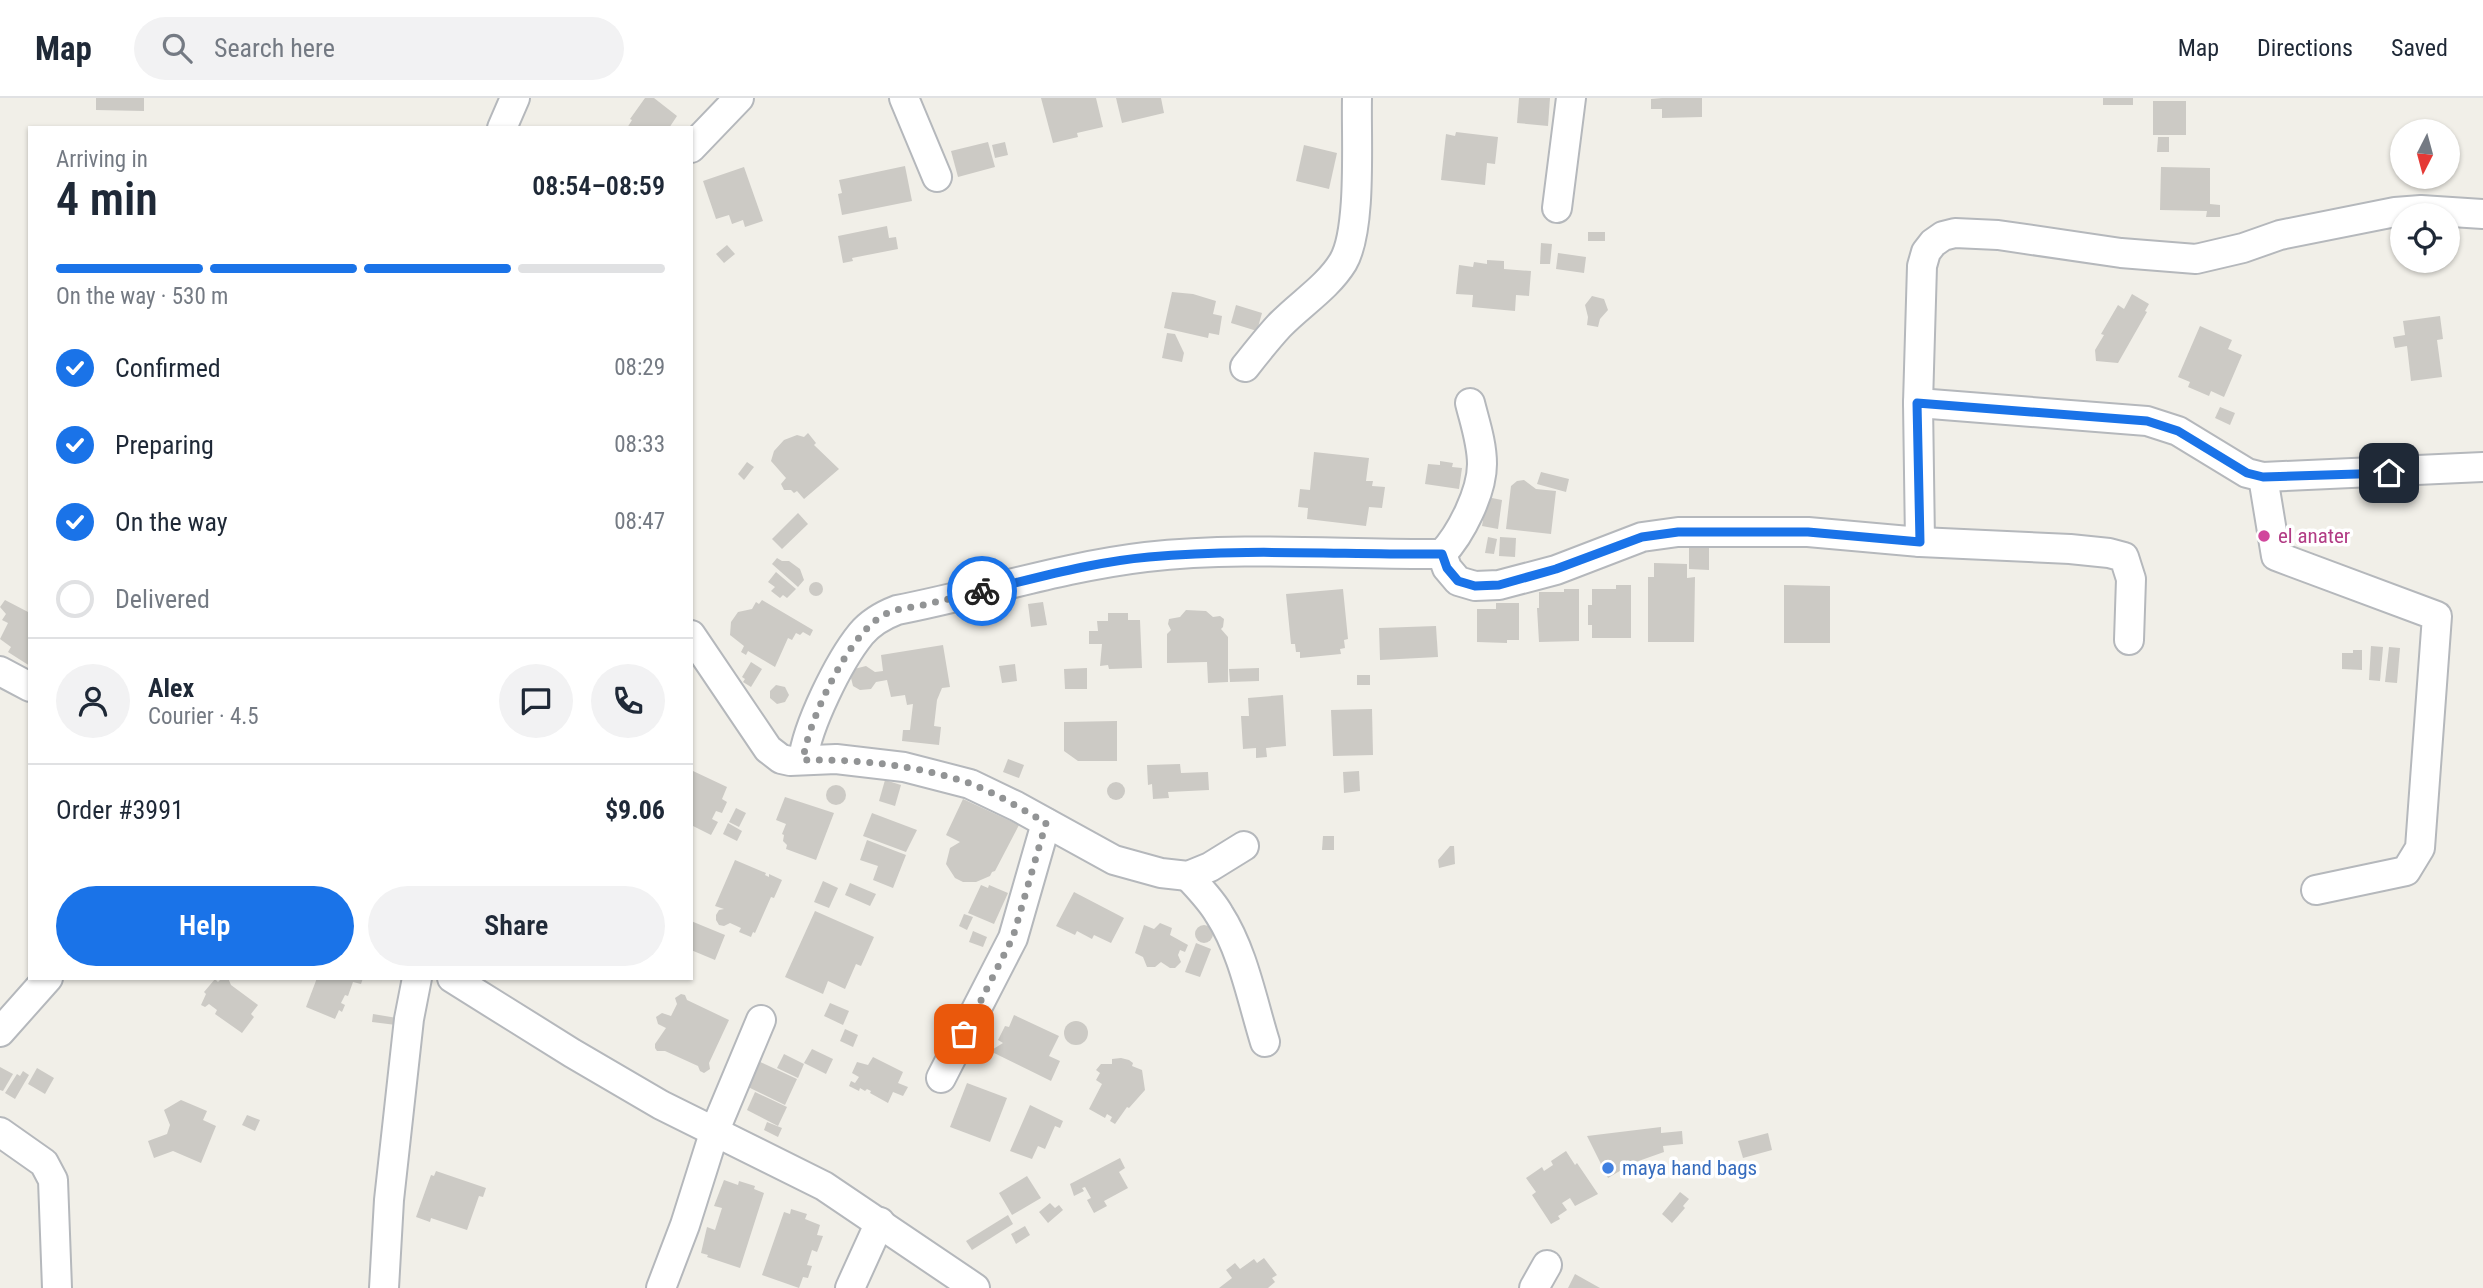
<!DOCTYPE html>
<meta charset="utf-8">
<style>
body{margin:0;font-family:"Roboto Condensed",sans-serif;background:#f2f2f3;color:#1f2937;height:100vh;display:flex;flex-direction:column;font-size:26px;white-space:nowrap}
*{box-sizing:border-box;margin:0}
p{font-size:23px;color:#747a83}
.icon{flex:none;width:38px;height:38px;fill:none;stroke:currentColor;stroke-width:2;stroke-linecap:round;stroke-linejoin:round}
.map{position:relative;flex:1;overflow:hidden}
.details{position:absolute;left:28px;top:28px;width:665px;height:854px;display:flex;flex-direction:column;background:#fff;border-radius:0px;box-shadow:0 2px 5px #0004}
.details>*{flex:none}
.needle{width:46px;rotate:186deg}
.controls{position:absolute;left:2390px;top:21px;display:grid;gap:14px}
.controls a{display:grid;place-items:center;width:70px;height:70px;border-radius:50%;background:#fff;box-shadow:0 2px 5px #0004;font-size:35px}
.pin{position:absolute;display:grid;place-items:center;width:60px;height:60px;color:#fff;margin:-30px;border-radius:14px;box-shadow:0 4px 10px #0006}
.courier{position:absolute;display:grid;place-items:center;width:70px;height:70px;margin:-35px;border:5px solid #1a73e8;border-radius:50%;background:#fff;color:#222;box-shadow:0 2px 9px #0007}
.summary em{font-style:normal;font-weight:600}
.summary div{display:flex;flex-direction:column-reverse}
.summary{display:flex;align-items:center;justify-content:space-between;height:119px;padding:0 28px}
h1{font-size:46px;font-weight:600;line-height:52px}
.bar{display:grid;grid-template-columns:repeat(4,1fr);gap:10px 7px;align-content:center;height:84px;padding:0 28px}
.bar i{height:9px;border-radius:5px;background:#e0e1e3}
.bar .current{background:#1a73e8}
.bar p{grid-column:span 4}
.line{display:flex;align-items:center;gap:18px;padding:0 28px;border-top:2px solid #e0e1e3}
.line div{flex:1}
.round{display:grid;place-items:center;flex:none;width:74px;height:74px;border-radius:37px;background:#f2f2f3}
ol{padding:0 28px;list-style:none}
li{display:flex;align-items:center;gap:21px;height:77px}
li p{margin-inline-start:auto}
li .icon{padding:7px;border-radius:50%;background:#1a73e8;color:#fff;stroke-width:4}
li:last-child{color:#747a83}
li i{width:38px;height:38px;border:4px solid #e0e1e3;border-radius:50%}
.action{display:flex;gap:14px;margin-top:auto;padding:14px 28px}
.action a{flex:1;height:80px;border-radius:42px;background:#1a73e8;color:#fff;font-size:28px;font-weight:600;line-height:80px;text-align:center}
.action a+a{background:#f2f2f3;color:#1f2937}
header{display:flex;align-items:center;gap:42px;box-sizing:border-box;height:98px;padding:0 35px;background:#fff;border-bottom:2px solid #e0e1e3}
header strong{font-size:33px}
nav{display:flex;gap:38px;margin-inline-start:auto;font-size:24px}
.search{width:490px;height:63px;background:#f2f2f3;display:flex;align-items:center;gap:18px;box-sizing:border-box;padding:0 24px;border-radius:38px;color:#747a83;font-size:26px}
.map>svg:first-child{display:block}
</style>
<header>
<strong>Map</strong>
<div class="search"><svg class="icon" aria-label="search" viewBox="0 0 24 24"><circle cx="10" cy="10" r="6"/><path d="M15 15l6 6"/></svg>Search here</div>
<nav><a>Map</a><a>Directions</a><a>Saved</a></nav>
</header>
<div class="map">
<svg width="2483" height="1190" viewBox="0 0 2483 1190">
<rect width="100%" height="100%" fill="#f1efe8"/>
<g fill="#cccac5">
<path d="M96,0H144V13L96,12Z"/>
<path d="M645,0H654L677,18L669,30H627L632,22L630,21Z"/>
<path d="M1041,0H1096L1103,29L1077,35L1078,39L1053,45Z"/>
<path d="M1116,0H1161L1164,15L1122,25Z"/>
<path d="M1519,0H1550L1548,28L1517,25Z"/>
<path d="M1662,0H1702V19L1662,20V11H1651V1Z"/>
<rect x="2103" y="0" width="30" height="7"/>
<rect x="2153" y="3" width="33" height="34"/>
<path d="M1456,34L1498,39L1495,66L1487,65L1485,87L1441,82L1446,36L1455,38Z"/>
<path d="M2158,39H2169V54H2157Z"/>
<path d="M988,44L995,69L958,79L951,53Z"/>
<path d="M1005,44L1008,57L995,60L992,47Z"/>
<path d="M1304,47L1337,55L1329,91L1296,83Z"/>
<path d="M905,68L912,103L842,117L838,96L842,95L839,82Z"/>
<path d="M744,69L763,123L745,129L743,122L732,126L729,117L716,121L703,83Z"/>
<path d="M2161,69L2210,70V106L2220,107V119H2206L2207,113L2160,112Z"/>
<path d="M887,128L889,140L896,139L898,151L852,160L853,163L843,165L838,138Z"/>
<rect x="1588" y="134" width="17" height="9"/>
<path d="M1541,145L1552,146L1550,166H1540Z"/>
<path d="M727,147L735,156L724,165L716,156Z"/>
<path d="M1558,155L1586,159L1584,175L1556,171Z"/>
<path d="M1487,162L1504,163V171L1531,173L1529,198L1516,197L1515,213L1472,209L1473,197L1456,196L1459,167L1473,169L1474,164L1487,166Z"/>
<path d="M1172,194L1193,196L1216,203L1213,216L1222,218L1219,237L1209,235L1208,240L1164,230Z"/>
<path d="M2132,196L2149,206L2145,213L2147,214L2118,265L2096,263L2095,252L2104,237L2101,236L2118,207L2124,211Z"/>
<path d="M1592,198L1604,201L1608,212L1600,221L1598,229L1587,227L1588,219L1585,207Z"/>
<path d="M1236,207L1262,215L1257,233L1231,225Z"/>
<path d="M2440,218L2443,241L2437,242L2442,279L2411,283L2407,248L2395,250L2393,239L2405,237L2403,223Z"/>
<path d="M2200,228L2232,242L2228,251L2242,257L2224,299L2211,293L2209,298L2188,289L2190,284L2178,279Z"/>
<path d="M1167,235L1175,236L1184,255L1182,264L1162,260Z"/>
<path d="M2220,309L2235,315L2230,327L2215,320Z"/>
<path d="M808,335L816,345L814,347L839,371L804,401L797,393L794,395L791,392H784L781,386L786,380L771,363L774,353L784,342L797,337L804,339Z"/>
<path d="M1314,354L1369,360L1366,383H1373L1372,388L1385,389L1382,410L1369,409L1366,428L1307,421L1308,410L1298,409L1300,391L1310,392Z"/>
<path d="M1440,363L1453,365L1452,369L1462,370L1459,391L1425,386L1428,366L1440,367Z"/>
<path d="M747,364L754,369L744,382L738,376Z"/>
<path d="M1541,374L1569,381L1566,394L1537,386Z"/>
<path d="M1524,382L1536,391L1556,393L1551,436L1506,431L1511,388L1517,383Z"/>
<path d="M1487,399L1502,402L1498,431L1482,428Z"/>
<path d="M798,415L808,426L782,451L772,441Z"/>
<path d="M1488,439L1497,441L1494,456L1485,455Z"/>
<path d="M1500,439L1516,440L1515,459L1499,458Z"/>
<path d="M1689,450H1709V472L1689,471Z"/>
<path d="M777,460L782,463H789L800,471L804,482L798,489L772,466Z"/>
<path d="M1654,465L1687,466V480L1695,479L1694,544H1648V479H1654Z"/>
<path d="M776,474L796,491L787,500L783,497L780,500L771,493L775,489L768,484Z"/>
<circle cx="816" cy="491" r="7"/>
<path d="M1616,487H1631V540H1592V527H1588V507H1592V491H1616Z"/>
<path d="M1784,487L1830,488V545H1784Z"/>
<path d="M1343,491L1348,541L1344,542L1345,550L1340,551L1341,556L1300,560V554H1296L1295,546H1291L1286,496Z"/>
<path d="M1564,491H1579V543L1539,544L1537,510H1539V494H1564Z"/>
<path d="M5,502L30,515V568L8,554L11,549L0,541L8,525L2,522L6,516L0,509Z"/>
<path d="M762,502L813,532L810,538L803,534L800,537L796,535L792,542L788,540L775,569L748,553L746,557L741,554L744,548L730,537L731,524L738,514L752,511L756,504L759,506Z"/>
<path d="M1043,504L1047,527L1031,529L1028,506Z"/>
<path d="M1496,505H1519V542H1507V545L1477,544V511H1496Z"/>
<path d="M1186,512L1206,513L1213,519L1220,518L1224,521L1223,529L1221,531L1228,539V584L1208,585L1207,564L1167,565V536L1171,532L1168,526L1169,521L1180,519Z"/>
<path d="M1108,515H1128V522H1140L1142,570L1109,571L1108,567L1100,568L1102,546H1089V533H1098L1097,523H1108Z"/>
<path d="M1436,528L1438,559L1380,562L1379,530Z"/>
<path d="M943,547L950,589L942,590L937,602L934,628L941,629L939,647L902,643L903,632H910L913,606L907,607L905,597L891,599L887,582L876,584L871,591L860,592L853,588L851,580L854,571L866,568L875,574L883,573L881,557Z"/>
<path d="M2371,548L2383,549L2380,583L2369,582Z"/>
<path d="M2389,549L2400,550L2397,585L2385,584Z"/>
<path d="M2353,552H2362V572L2342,571V555H2353Z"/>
<path d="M751,564L762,571L751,589L743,584L745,581L742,579Z"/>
<path d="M1015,566L1017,583L1002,585L999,568Z"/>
<path d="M1087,570V591H1065L1064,571Z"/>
<path d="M1259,570V583L1230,584L1229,571Z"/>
<rect x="1357" y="577" width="13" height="10"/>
<path d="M776,587L785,589L789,597L785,604L777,606L770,600V593Z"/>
<path d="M1283,597L1286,648L1266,650L1267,659L1256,660V650L1243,651L1241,618H1249L1248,600Z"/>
<path d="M1372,611L1373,657L1333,658L1331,612Z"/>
<path d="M1117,623V663H1078L1064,653V624Z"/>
<path d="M1008,661L1024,667L1019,680L1003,674Z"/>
<path d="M1180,666L1181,675L1208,674L1209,692L1168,694L1169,700L1153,701L1152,686L1148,687L1147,667Z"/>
<path d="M693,673L727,689L722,701L727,704L722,715L716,713L712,721L718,724L711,737L691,727V678Z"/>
<path d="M1359,673L1360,693L1344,695L1343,674Z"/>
<path d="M885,682L901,687L895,708L879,703Z"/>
<circle cx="1116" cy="693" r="9"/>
<circle cx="836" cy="697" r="10"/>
<path d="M785,699L834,715L816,762L786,751L787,747L783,743L784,737L782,736L786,726L776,722Z"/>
<path d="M963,701L1019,727L995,773L992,774L990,778L976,784H963L955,780L946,766L950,750L960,744L946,737Z"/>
<path d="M736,710L746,715L739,729L729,724Z"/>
<path d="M872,715L917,732L906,754L863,738Z"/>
<path d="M728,725L742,733L737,743L723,736Z"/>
<path d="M1323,738H1334V752H1322Z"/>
<path d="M867,742L906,757L893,790L873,782L878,768L860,762Z"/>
<path d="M1450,748H1454L1455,766L1439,770L1438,762Z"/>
<path d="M735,762L766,775L765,777L769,779V776L782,782L774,800L771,799L755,835L753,834L751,839L739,834L741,830L730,825L724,828L719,827L716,822V817L719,812L724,811L715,808Z"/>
<path d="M823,783L838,790L829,810L814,804Z"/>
<path d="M850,785L876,796L870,808L845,797Z"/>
<path d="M981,787L988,790L989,787L1008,795L994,826L968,815Z"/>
<path d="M1074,794L1124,820L1111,845L1094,837L1092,841L1077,833L1075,837L1056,828Z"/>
<path d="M815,813L874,839L861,868L856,866L845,891L828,883L823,896L785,879Z"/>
<path d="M964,816L973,819L967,832L959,828Z"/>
<path d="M691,823L725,837L715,862L691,852Z"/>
<path d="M1160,825L1172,830L1170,837L1188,847L1185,854L1180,852L1178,857L1181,864L1175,870H1170L1161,864L1155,869H1147L1143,859L1135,855L1144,827L1154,831Z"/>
<circle cx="1204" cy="836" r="9"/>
<path d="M973,833L987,839L983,849L969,844Z"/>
<path d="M1196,845L1211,851L1200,879L1185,874Z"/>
<path d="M222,880H228L231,887L258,907L251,916L254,919L242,935L215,916L217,912L209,906L205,909L201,907L206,896L204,894L215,881L218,884Z"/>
<path d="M317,880H363L361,886L353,884L348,898L345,897L341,905L345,907L342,914L339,912L335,921L306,909Z"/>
<path d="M681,896L685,897L687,902L729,922L709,965L710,971L704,975L700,973L698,968L665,953H657L655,950V946L666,930L658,926L656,919L662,915L671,918L677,906L675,900Z"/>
<path d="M830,905L849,913L843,927L824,918Z"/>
<path d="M373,916L397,920L396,927L372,924Z"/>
<path d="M1014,917L1059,938L1049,958L1060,963L1051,983L990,953L1003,945L998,942L1005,928L1009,929Z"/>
<circle cx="1076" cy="935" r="12"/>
<path d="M845,931L858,937L853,949L840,943Z"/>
<path d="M812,951L833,961L826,976L804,965Z"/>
<path d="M784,956L804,966L798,980L777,970Z"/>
<path d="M873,959L903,974L898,985L908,989L903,998L893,994L888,1005L870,995L871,993L867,991L865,993L860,990L859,993L849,988L851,983L855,985L859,979L852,975L857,964L868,967Z"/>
<path d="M1121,960L1129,962L1133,965L1132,968L1142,972L1145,992L1129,1010L1127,1009L1115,1026L1110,1023L1112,1019L1107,1016L1105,1020L1089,1011L1102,986L1096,982L1100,975L1096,972L1101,966H1112V961Z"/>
<path d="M758,963L797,981L785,1007L746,988Z"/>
<path d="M0,969L13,976L3,993L0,992Z"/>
<path d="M37,970L54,980L45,996L28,986Z"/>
<path d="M23,973L29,977L15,1001L5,995L17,976L20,978Z"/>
<path d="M967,985L1007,1000L990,1044L950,1029Z"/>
<path d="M755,994L787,1009L778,1028L747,1012Z"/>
<path d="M181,1002L207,1013L203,1022L216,1028L201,1065L173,1053L154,1060L148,1043L167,1036L170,1027L164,1012Z"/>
<path d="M1030,1007L1063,1023L1060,1030L1055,1028L1045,1051L1038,1048L1032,1061L1010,1053Z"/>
<path d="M247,1017L260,1022L255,1033L242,1027Z"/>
<path d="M767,1024L782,1030L778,1039L764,1032Z"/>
<path d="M1661,1029V1035L1682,1033L1683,1046L1663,1048L1664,1054L1633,1065L1608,1080L1587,1038Z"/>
<path d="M1768,1035L1772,1052L1743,1060L1738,1043Z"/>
<path d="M1566,1053L1575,1067L1577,1065L1598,1096L1575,1108L1570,1100L1562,1105L1567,1112L1558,1118L1560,1121L1551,1126L1532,1097L1536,1094L1526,1080L1542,1069L1544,1073L1553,1067L1551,1063Z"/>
<path d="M1120,1060L1125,1070L1119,1074L1128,1090L1104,1103L1107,1108L1094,1115L1087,1102L1091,1100L1085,1089L1082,1090L1084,1093L1074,1098L1070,1086Z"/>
<path d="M436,1073L486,1090L483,1099L479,1098L467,1132L431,1120L430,1124L416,1119L431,1077L434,1078Z"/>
<path d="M1027,1078L1041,1100L1012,1117L999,1095Z"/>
<path d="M724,1082L738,1087L739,1083L755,1088L754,1091L764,1095L740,1170L707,1159L708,1157L701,1155L707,1129L715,1132L722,1110L714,1108Z"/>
<path d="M1680,1094L1689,1101L1683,1108L1685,1110L1672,1125L1662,1116Z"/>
<path d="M1050,1105L1055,1110L1059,1107L1063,1112L1048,1125L1039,1114Z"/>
<path d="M791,1111L807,1116L805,1121L820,1127L817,1137L823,1138L817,1154L812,1152L807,1167L812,1168L808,1180L803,1179L799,1190L762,1177L784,1114L790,1116Z"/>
<path d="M1008,1117L1013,1126L972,1152L966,1143Z"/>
<path d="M1025,1128L1030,1137L1016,1146L1011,1136Z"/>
<path d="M1264,1160L1277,1177L1272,1180L1275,1184L1268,1190H1219L1232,1180L1226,1172L1235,1165L1240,1171L1254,1161L1257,1165Z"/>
<path d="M1575,1176L1600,1190H1568Z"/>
</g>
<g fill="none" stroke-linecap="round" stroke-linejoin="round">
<g stroke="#b5b8bc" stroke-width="32">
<g id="minor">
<path d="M904,0L937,79"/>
<path d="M502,30L515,0"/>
<path d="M691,50L739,0"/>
<path d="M1557,110L1571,0"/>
<path d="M1245,269C1256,255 1267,241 1279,228C1300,206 1327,190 1343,164C1362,132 1356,40 1357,0"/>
<path d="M1918,305L2147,323L2178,333L2247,375L2263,379L2483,369"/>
<path d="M2263,379L2276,458L2437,518L2420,750L2406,773L2316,792"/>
<path d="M1920,444L2070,451L2109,455L2124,459L2131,481L2129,542"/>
<path d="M1442,456L1447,470L1458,483L1475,488L1499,487L1556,472L1642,439L1678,434H1808L1920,444L1918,305L1922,168L1926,154L1933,145L1943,138L1955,135L1998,137L2121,155L2196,161L2243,150L2280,137L2395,114L2421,112L2483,116"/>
<path d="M691,537L768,651L781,661L790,663L836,661L904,669L970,686L1016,708L1114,762L1161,775L1188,778L1210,769L1244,748"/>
<path d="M0,573L30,589"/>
<path d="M803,662C807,628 839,563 861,536C871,524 884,517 897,512C980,496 1061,469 1146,459C1244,448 1344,457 1442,456C1461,436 1482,394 1482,366C1482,345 1475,325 1470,305"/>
<path d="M1188,778C1199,790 1211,802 1219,816C1243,853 1252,902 1265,944"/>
<path d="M452,880L572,955L661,1007L824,1088L975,1190"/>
<path d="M0,934L48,880"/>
<path d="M941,980L1013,840L1046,725"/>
<path d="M0,1034L44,1065L53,1082L57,1190"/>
<path d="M384,1190L389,1102L409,921L417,880"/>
<path d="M661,1190L685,1127L715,1032L761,922"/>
<path d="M850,1190L880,1124"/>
<path d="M1534,1190L1547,1167"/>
</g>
</g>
<use href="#minor" stroke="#fff" stroke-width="28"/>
</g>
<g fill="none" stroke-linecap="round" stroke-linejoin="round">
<path stroke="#929495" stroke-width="7" stroke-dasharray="0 12.6" d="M964,936L1013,839L1046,725C1022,711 996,695 969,685C916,667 858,661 803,662C808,623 848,538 882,518C893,511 906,510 919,508C940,503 961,498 982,493"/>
<path stroke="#1a73e8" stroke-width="9" d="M982,493C1037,480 1092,464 1149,459C1247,450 1345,457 1442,456L1447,470L1458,483L1475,488L1499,487L1556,471L1642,439L1678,434H1808L1920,444L1917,305L2147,323L2178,333L2247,375L2263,379L2389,375"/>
</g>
<circle fill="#d1479c" stroke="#fff" stroke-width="2.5" cx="2264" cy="438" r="7"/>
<circle fill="#3f7fe0" stroke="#fff" stroke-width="2.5" cx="1608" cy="1070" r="7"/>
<g text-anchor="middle" stroke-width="7" stroke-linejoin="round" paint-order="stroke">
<g font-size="21" fill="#b23c85" stroke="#fff" text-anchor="start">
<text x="2278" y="445">el anater</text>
</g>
<g font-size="21" fill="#366cbe" stroke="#fff" text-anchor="start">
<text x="1622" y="1077">maya hand bags</text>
</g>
</g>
</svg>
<div class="controls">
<a><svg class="needle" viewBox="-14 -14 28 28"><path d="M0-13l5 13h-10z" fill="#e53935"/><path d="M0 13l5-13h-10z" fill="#747a83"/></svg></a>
<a><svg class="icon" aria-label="locate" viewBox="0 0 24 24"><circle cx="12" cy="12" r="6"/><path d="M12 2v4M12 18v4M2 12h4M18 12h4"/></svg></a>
</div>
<div class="pin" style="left:964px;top:936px;background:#ea580c"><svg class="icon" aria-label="bag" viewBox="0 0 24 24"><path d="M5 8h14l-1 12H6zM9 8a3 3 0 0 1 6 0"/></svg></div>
<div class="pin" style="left:2389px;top:375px;background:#1f2937"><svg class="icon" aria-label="home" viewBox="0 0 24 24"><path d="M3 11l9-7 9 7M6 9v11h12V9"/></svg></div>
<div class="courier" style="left:982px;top:493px"><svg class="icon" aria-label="bike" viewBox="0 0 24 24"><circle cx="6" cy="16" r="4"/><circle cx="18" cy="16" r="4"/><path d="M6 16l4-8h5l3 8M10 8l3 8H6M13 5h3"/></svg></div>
<section class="details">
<div class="summary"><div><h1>4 min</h1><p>Arriving in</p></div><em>08:54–08:59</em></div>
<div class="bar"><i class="current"></i><i class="current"></i><i class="current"></i><i></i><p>On the way · 530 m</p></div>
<ol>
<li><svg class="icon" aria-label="check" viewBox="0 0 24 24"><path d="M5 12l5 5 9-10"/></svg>Confirmed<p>08:29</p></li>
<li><svg class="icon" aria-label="check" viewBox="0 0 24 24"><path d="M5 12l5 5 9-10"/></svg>Preparing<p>08:33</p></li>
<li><svg class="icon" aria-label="check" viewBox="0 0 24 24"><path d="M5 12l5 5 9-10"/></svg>On the way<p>08:47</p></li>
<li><i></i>Delivered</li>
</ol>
<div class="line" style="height:126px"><a class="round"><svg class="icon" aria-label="person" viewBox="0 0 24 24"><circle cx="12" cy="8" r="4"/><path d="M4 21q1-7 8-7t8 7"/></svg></a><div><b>Alex</b><p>Courier · 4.5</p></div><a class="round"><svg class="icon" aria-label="chat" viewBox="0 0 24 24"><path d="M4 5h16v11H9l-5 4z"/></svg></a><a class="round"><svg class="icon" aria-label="phone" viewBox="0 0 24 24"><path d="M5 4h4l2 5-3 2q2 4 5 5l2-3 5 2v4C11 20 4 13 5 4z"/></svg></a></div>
<div class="line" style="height:91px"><div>Order #3991</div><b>$9.06</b></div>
<div class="action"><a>Help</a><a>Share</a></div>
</section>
</div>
